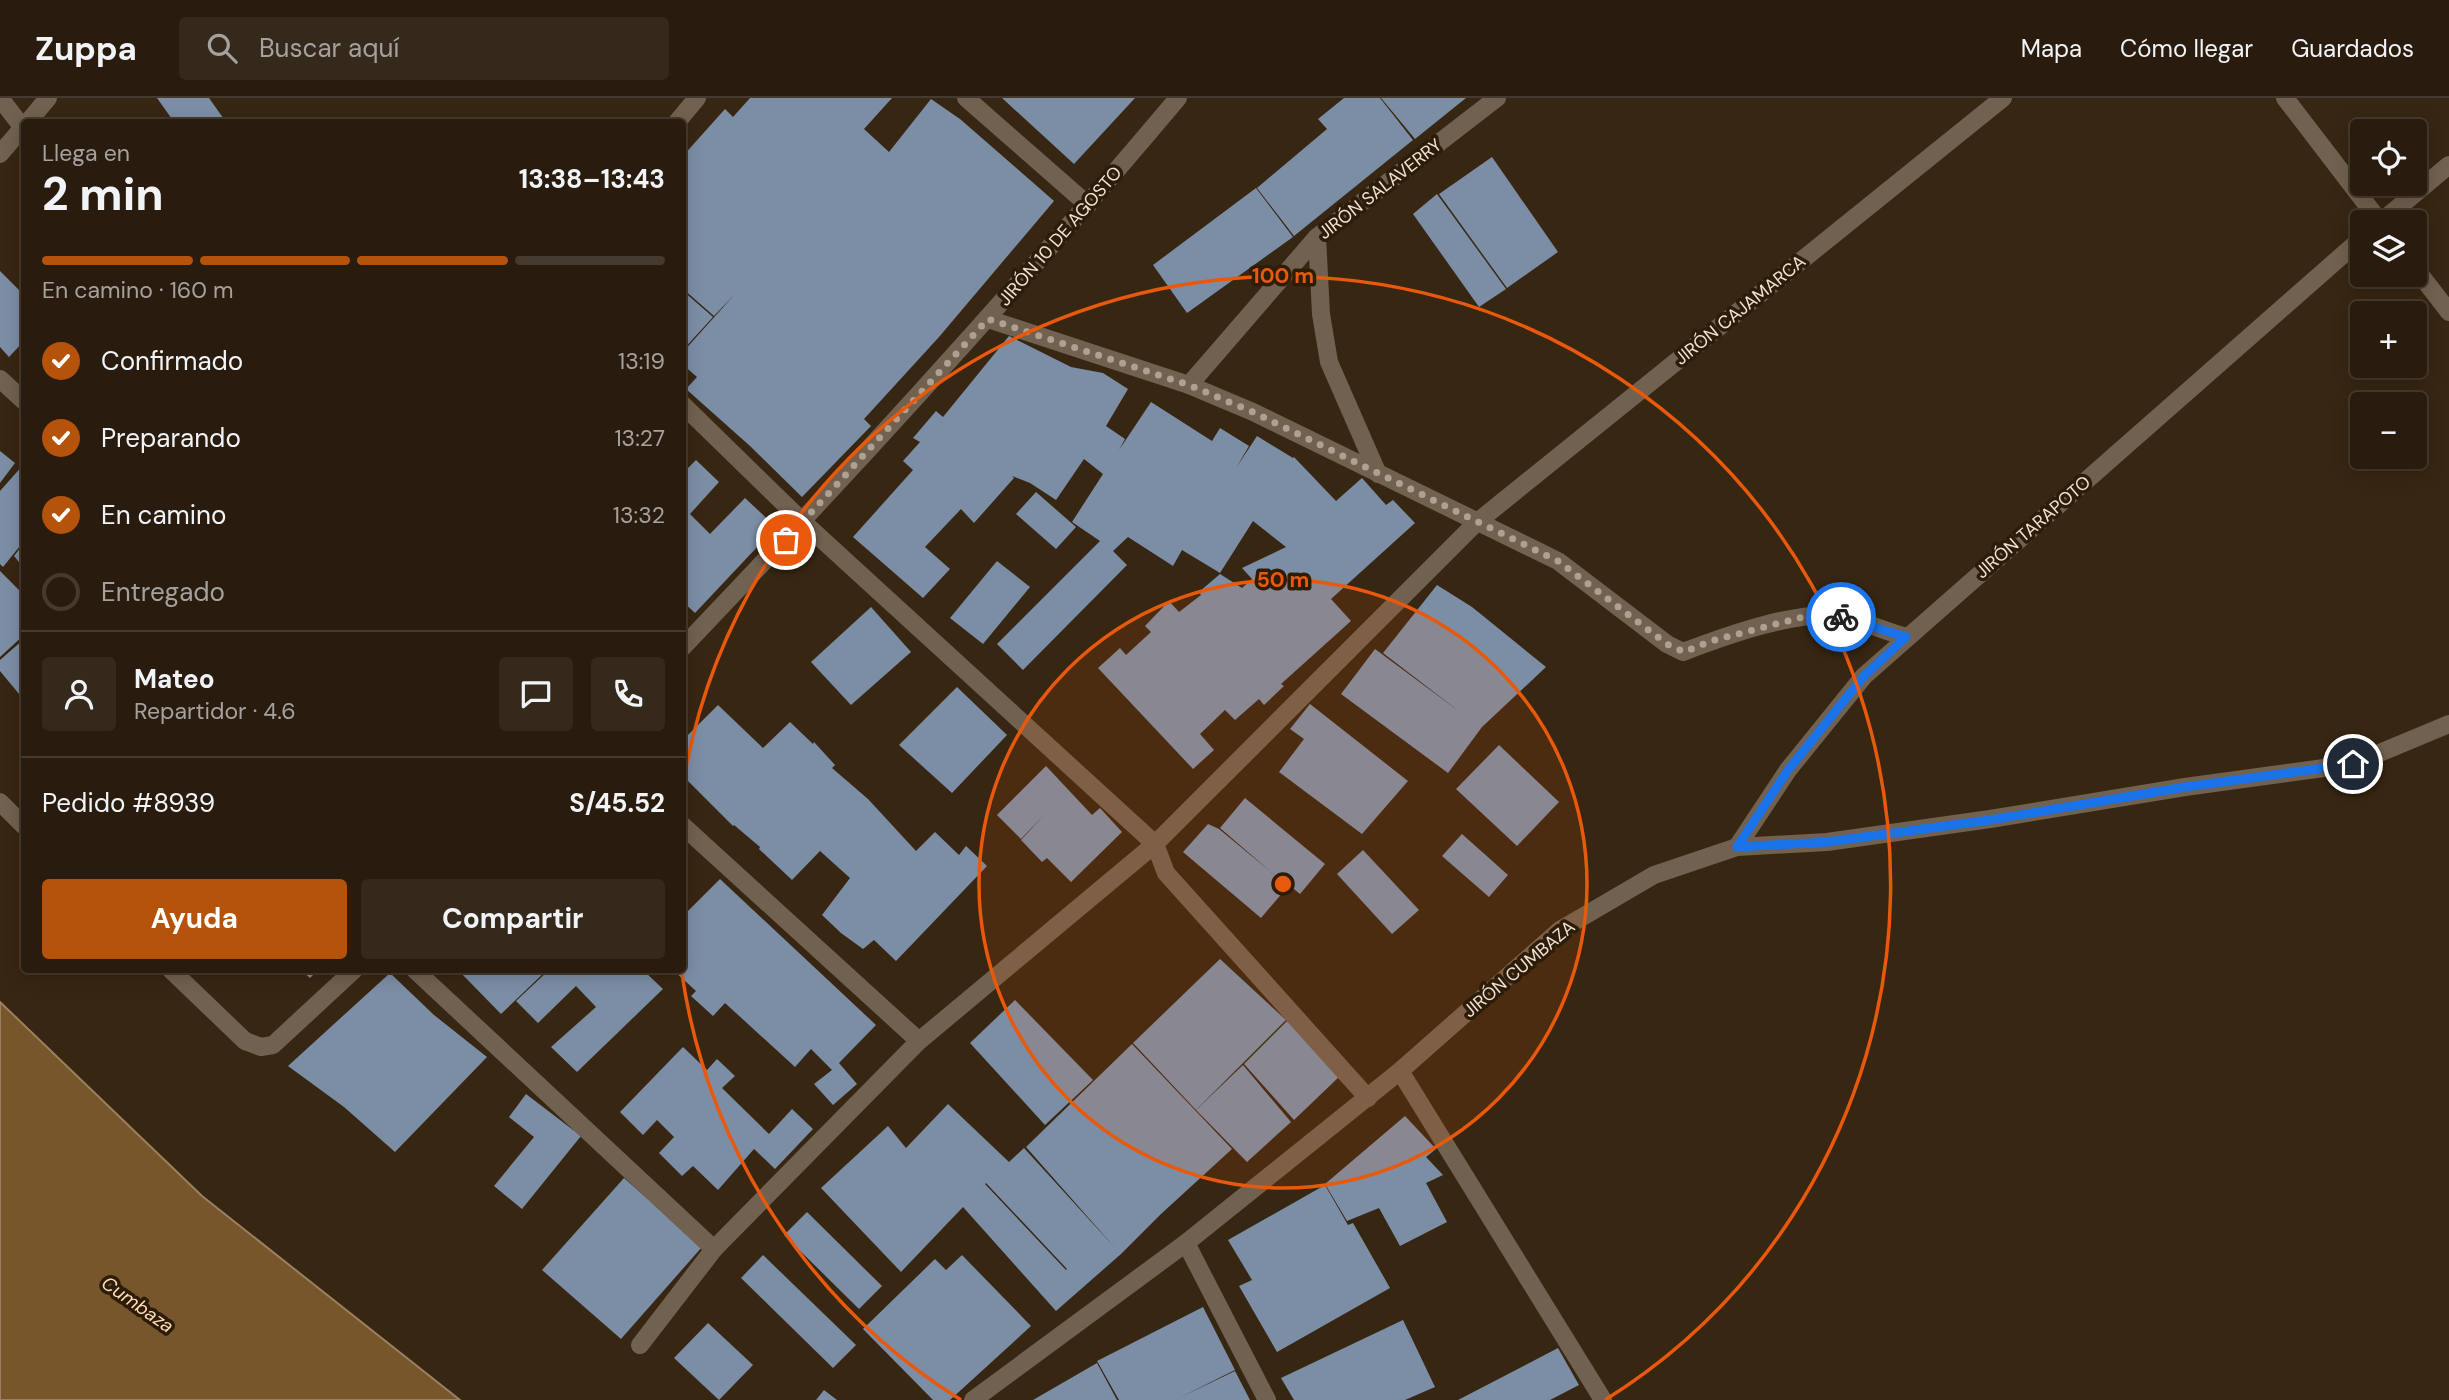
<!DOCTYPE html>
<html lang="es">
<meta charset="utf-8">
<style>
body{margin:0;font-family:"DM Sans",sans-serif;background:#35291c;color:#f1f3f6;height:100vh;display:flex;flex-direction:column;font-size:26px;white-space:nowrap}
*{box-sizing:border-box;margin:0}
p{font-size:23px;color:#a5a19e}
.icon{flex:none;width:38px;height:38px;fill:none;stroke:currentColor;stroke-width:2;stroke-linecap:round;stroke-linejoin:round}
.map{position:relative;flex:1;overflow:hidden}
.sheet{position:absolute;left:21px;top:21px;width:665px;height:854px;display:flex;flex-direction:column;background:#291c0e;border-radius:7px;box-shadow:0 4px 18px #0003,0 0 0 2px #453a2e}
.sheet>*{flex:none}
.fabs{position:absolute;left:2350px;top:21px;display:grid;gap:14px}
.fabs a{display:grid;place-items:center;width:77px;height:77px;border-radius:7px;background:#291c0e;box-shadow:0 4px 18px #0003,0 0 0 2px #453a2e;font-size:35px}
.pin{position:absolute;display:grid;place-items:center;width:60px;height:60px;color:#fff;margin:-30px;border:4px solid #fff;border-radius:50%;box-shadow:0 2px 7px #0007}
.courier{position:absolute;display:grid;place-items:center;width:70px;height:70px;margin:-35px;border:5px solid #1a73e8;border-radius:50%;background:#fff;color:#222;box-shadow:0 2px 9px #0007}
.overview em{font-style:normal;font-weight:700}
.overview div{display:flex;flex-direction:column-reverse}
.overview{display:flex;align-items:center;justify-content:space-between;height:119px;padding:0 21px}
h1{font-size:46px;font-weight:700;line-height:52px}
.bar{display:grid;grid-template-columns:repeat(4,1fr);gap:10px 7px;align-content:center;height:84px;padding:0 21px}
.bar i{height:9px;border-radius:5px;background:#453a2e}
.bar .selected{background:#b45309}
.bar p{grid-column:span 4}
.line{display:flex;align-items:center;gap:18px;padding:0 21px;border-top:2px solid #453a2e}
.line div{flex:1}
.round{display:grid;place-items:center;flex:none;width:74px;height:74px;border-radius:7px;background:#35291c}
ol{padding:0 21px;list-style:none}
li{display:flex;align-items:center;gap:21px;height:77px}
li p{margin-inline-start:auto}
li .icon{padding:7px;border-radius:50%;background:#b45309;color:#fff;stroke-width:4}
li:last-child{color:#a5a19e}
li i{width:38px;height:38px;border:4px solid #453a2e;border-radius:50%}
.cta{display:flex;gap:14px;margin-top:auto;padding:14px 21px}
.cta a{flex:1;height:80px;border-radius:7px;background:#b45309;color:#fff;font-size:28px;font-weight:700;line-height:80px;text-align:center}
.cta a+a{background:#35291c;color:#f1f3f6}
header{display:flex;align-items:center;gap:42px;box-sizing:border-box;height:98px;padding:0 35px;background:#291c0e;border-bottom:2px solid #453a2e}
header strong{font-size:33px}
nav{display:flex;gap:38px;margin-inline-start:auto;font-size:24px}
.search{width:490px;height:63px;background:#35291c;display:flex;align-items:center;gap:18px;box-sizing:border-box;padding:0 24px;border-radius:7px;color:#a5a19e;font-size:26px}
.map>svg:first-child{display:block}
</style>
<header>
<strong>Zuppa</strong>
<div class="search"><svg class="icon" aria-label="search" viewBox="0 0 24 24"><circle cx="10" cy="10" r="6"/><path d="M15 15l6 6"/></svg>Buscar aquí</div>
<nav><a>Mapa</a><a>Cómo llegar</a><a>Guardados</a></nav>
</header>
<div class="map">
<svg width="2449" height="1302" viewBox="0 0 2449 1302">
<rect width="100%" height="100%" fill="#372612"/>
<path fill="#78562c" stroke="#9b805f" stroke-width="2" d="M0,904L202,1098L460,1302H0Z"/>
<g fill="#7c8ea6" fill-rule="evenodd">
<path d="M157,0H209L226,24H174Z"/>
<path d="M750,0H892L864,31L889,54L931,1L960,21L1054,103L939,239L864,321L871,328L802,399L750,348L686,291L697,279L682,266V255L735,196L714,218L682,190V59L725,11L733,19Z"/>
<path d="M1002,0H1135L1074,66Z"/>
<path d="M1344,0H1380L1413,42L1294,138L1257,90L1327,31L1318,21Z"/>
<path d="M1381,0H1466L1415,41Z"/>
<path d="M1492,59L1558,154L1507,190L1439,96Z"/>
<path d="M1256,90L1293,139L1187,215L1153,167Z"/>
<path d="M1437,96L1506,191L1479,209L1413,116Z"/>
<path d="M0,173L24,197V243L9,259L0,249Z"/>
<path d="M682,192L713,219L682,253Z"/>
<path d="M1009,238L1071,269L1103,275L1128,291L1106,328L1125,341L1119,352L1151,304L1212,343L1220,330L1249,348L1236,370L1257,338L1293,360L1294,359L1336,403L1362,380L1386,407L1393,402L1415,425L1331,501L1351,523L1281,586L1284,588L1264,607L1259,601L1235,622L1225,612L1200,636L1214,652L1193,671L1098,570L1120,550L1126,557L1151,534L1145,528L1169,503L1179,514L1201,497L1199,494L1220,476L1242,490L1252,481L1242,470L1286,449L1253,423L1220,475L1182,452L1173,468L1128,439L1113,453L1127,467L1023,572L997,546L1100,443L1072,424L1103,376L1084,361L1056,402L1030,385L1012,378L1014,380L974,425L961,411L925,449L950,471L923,500L853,439L913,372L903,363L920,344L913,340L936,313L943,319Z"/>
<path d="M0,353L15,365L0,385Z"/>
<path d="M696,362L719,384L690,416L710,436L745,400L776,429L695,515L682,503V376Z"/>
<path d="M24,366V443L3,469L0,466V393Z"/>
<path d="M1036,394L1076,429L1056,451L1016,416Z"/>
<path d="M24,445V470L14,458Z"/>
<path d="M997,463L1030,489L983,546L950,520Z"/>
<path d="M0,473L19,492L24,487V537L0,559Z"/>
<path d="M1437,487L1472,509L1546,569L1482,629L1448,675L1341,596L1375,551L1460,614L1383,555Z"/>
<path d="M871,509L911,554L851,607L811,564Z"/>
<path d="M24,541V602L0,573V562Z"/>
<path d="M957,589L1007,637L952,695L899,647Z"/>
<path d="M1310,606L1408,683L1362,736L1279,674L1304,641L1290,631Z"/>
<path d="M718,607L763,650L790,624L813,646L814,644L835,667L832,670L868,701L916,753L935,734L959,757L966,748L987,768L896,863L874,842L863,851L841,835L822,817L850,780L820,753L792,782L759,751L760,749L734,727L733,728L682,677V643Z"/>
<path d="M1499,647L1559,704L1517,748L1456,691Z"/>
<path d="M1046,668L1092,717L1100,710L1122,734L1071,784L1047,760L1042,764L1021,742L1045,716L1021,741L997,717Z"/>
<path d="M1245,700L1325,766L1300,796L1289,787L1261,820L1183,754L1208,726L1219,731L1277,779L1220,730Z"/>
<path d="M1462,736L1508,777L1489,799L1442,758Z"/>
<path d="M1363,752L1419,812L1392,836L1337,776Z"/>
<path d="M720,781L876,927L839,965L857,986L833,1007L814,986L832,972L811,951L795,969L725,905L713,918L691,898L696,893L673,872H682V819Z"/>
<path d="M1220,861L1286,922L1196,1012L1133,945Z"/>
<path d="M301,872H318L310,880Z"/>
<path d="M458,872H547L501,916Z"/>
<path d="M549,872H643L663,891L577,974L551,949L596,909L576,888L538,925L516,903Z"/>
<path d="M390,875L434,917L487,959L395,1054L344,1009L288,968Z"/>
<path d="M1015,902L1093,982L1045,1027L970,945Z"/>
<path d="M1287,923L1341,977L1294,1022L1244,966Z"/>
<path d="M1132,946L1232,1051L1161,1116L1121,1156L1056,1213L963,1109L901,1174L821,1090L888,1028L906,1050L948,1006L1009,1064L1024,1050L1116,1151L1026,1049ZM986,1085L1067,1171L1066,1172L985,1086Z"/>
<path d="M683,949L707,972L717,961L735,978L722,990L769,1036L792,1011L813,1031L775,1071L754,1051L718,1092L693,1068L682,1078L659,1055L674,1039L657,1022L643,1037L620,1014Z"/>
<path d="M1243,967L1291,1024L1247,1064L1196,1012Z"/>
<path d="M526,996L581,1038L522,1111L494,1088L534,1039L509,1019Z"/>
<path d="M1405,1018L1436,1051L1426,1059L1443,1077L1426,1085L1447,1124L1400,1148L1379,1110L1347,1123L1325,1086Z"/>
<path d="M624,1080L702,1149L621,1241L542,1172Z"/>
<path d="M1325,1087L1348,1127L1353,1125L1390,1190L1277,1254L1239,1188L1252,1182L1228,1142Z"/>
<path d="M807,1114L882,1188L859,1211L784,1137Z"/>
<path d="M763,1157L856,1247L833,1270L741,1180Z"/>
<path d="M962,1157L1031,1228L950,1302H933L863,1231L935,1161L946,1172Z"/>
<path d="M1203,1209L1235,1272L1179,1300L1235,1273L1250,1302H1119L1097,1263Z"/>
<path d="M1403,1222L1435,1289L1405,1302H1294L1281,1280Z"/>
<path d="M708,1225L753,1267L719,1302L674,1260Z"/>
<path d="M1558,1250L1579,1287L1550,1302H1458Z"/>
<path d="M1097,1265L1117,1302H1033Z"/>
<path d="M824,1292L837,1302H816Z"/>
</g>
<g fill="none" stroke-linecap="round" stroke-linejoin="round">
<g stroke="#716150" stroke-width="18">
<path d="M0,0L23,30"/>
<path d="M966,0L1088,107"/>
<path d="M2285,0L2380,124"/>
<path d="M28,24L48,0"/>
<path d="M677,24L697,0"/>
<path d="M0,56L24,28"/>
<path d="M2381,124L2449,67"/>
<path d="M1317,139L1321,216L1329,264L1378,376"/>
<path d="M2415,170L2449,214"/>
<path d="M988,221L1189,287L1253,314L1558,463L1667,546L1683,554C1725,538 1801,510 1845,519C1866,524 1886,534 1907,539"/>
<path d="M0,281L24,303"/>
<path d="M1189,287L1317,139L1497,0"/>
<path d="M682,306L803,424L1155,746L1166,775L1368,1000"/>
<path d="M682,550C853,371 1019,189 1178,0"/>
<path d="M0,704L24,728"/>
<path d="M682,727L919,943"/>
<path d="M1737,749L1788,672L1864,578L2362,140"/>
<path d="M171,872L245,943L261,949L273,947L354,872"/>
<path d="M415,872L714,1151"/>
<path d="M1400,973L1603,1302"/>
<path d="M1186,1145L1267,1302"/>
<path d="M640,1247L714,1151L919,943L1155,746L1476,425L2003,0"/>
<path d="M973,1302L1186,1145L1400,973L1560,832L1654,777L1737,749L1827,744L1990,721L2185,689L2353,666L2449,626"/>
</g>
</g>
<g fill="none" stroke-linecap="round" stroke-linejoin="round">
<path stroke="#aea191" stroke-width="7" stroke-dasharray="0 12.6" d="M786,442L988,221L1189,287L1253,314L1558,463L1667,546L1684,554L1711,543L1803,519H1841"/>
<path stroke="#1a73e8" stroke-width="9" d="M1841,519L1906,539L1864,578L1788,672L1737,749L1827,744L1990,722L2185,689L2353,666"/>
</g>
<circle cx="1283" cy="786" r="304" fill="#e8590c" fill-opacity=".12"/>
<g fill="none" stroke="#e8590c" stroke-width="3.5">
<circle cx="1283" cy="786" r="304"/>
<path d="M961 1302A608 608 0 0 1 682 876M683 686A608 608 0 1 1 1605 1302"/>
</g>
<g text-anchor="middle" stroke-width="7" stroke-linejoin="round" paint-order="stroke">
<g font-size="18" fill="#eee3d6" stroke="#2d1d08">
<text transform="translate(1380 91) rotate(-38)" y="6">JIRÓN SALAVERRY</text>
<text transform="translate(1060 138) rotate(-49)" y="6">JIRÓN 10 DE AGOSTO</text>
<text transform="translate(1740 212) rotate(-39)" y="6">JIRÓN CAJAMARCA</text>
<text transform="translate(2033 429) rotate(-41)" y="6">JIRÓN TARAPOTO</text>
<text transform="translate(1519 871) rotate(-40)" y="6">JIRÓN CUMBAZA</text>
</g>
<g font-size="19" font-style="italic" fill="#fedcb7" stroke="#2d1d08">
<text transform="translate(138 1206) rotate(35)" y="7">Cumbaza</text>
</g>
</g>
<circle cx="1283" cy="786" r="10" fill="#e8590c" stroke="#2d1d08" stroke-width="3.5"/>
<g font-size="21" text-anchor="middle" font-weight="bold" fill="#e8590c" stroke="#2d1d08" stroke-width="7" stroke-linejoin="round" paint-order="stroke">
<text x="1283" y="185">100 m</text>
<text x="1283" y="489">50 m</text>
</g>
</svg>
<div class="fabs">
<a><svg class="icon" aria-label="locate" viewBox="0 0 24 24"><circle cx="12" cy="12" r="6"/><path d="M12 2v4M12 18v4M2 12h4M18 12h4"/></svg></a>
<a><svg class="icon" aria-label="layers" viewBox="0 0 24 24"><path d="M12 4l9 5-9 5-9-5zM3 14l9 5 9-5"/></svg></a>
<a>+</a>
<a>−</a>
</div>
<div class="pin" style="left:786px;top:442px;background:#ea580c"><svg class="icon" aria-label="bag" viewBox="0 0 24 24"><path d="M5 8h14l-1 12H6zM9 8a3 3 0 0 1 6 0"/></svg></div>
<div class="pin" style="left:2353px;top:666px;background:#1f2937"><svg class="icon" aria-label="home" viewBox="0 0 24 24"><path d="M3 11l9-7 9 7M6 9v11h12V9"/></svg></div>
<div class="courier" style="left:1841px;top:519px"><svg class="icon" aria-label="bike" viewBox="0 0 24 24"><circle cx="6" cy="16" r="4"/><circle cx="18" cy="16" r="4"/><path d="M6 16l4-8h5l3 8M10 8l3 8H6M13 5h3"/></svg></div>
<section class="sheet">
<div class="overview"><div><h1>2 min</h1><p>Llega en</p></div><em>13:38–13:43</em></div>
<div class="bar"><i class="selected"></i><i class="selected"></i><i class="selected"></i><i></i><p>En camino · 160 m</p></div>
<ol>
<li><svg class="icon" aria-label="check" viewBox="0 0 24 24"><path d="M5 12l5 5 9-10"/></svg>Confirmado<p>13:19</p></li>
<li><svg class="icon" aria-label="check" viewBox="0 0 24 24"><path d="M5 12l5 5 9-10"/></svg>Preparando<p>13:27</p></li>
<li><svg class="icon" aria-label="check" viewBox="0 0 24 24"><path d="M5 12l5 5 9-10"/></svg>En camino<p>13:32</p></li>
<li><i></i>Entregado</li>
</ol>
<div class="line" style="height:126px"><a class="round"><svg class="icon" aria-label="person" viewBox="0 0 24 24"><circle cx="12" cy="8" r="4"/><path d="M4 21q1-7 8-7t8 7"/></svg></a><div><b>Mateo</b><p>Repartidor · 4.6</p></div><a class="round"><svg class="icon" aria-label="chat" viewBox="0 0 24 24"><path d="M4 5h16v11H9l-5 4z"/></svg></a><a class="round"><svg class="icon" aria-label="phone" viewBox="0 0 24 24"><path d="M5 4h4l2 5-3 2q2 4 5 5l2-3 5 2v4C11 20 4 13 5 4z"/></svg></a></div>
<div class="line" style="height:91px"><div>Pedido #8939</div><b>S/45.52</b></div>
<div class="cta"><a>Ayuda</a><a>Compartir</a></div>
</section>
</div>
